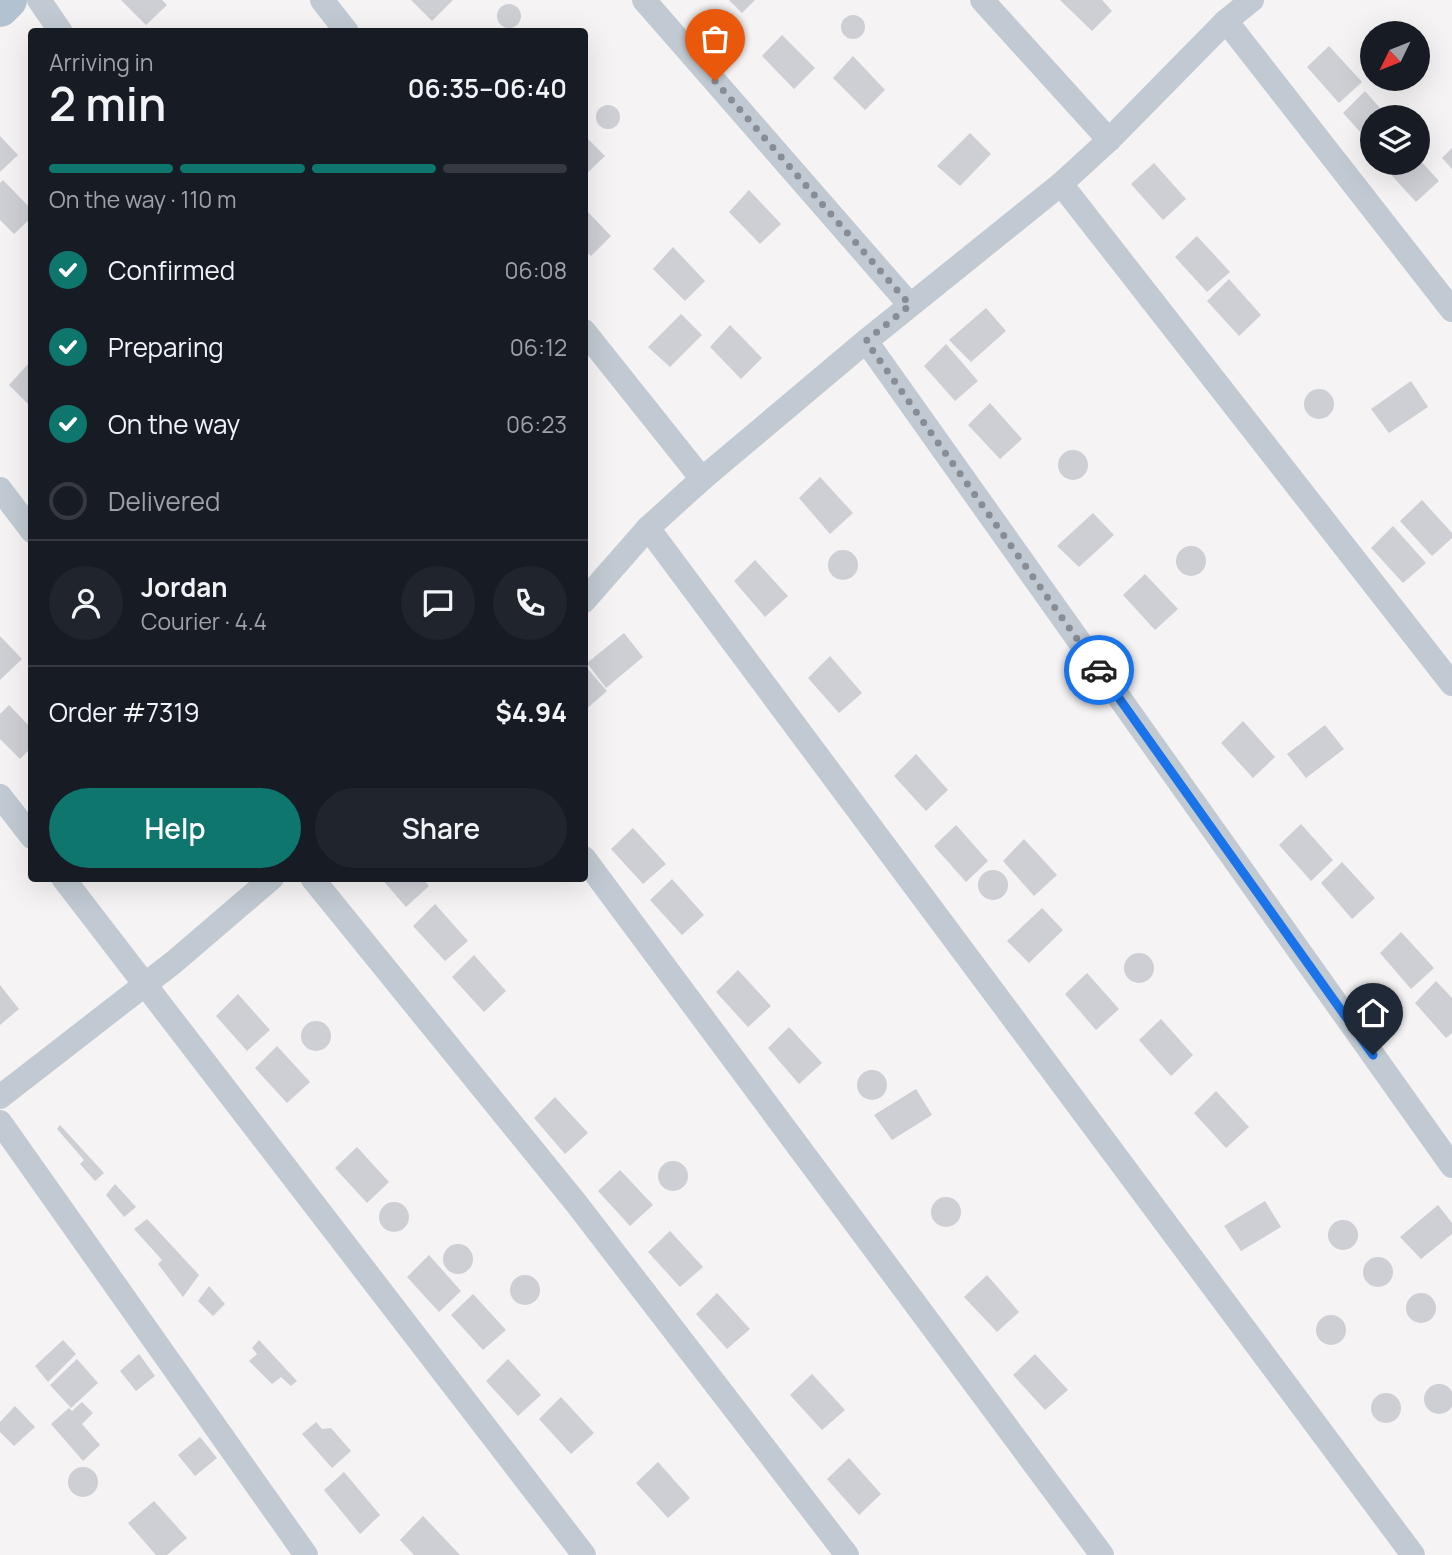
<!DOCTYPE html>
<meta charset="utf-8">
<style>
body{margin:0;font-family:Manrope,sans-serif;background:#20242c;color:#f1f3f6;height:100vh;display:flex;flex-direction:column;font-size:26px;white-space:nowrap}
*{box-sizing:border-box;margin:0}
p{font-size:23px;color:#9ea1a6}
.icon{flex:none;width:38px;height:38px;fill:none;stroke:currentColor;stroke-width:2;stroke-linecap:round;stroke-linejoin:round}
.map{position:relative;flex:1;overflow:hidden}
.sheet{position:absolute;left:28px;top:28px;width:560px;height:854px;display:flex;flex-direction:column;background:#171b24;border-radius:7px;box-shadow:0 7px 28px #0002}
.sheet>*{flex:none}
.needle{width:46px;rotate:227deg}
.tools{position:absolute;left:1360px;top:21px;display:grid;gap:14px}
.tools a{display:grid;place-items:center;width:70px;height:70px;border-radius:50%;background:#171b24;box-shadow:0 7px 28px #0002;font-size:35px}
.pin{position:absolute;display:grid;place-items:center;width:60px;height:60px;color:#fff;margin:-72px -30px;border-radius:50% 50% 50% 0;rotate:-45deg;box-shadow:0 0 7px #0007}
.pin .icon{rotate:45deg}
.courier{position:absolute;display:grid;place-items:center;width:70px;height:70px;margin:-35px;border:5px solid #1a73e8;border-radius:50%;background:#fff;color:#222;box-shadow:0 2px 9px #0007}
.headline em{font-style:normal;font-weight:600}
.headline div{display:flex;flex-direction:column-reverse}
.headline{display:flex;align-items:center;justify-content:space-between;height:119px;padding:0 21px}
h1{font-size:46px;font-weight:600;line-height:52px}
.bar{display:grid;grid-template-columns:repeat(4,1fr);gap:10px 7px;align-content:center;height:84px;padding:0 21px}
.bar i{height:9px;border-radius:5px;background:#363941}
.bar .current{background:#0f766e}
.bar p{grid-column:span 4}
.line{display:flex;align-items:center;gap:18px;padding:0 21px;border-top:2px solid #363941}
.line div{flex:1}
.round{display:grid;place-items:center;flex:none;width:74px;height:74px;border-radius:37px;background:#20242c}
ol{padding:0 21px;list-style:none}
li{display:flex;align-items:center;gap:21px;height:77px}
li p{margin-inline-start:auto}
li .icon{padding:7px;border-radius:50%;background:#0f766e;color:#fff;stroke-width:4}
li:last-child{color:#9ea1a6}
li i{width:38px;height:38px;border:4px solid #363941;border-radius:50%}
.action{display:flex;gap:14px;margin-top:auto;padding:14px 21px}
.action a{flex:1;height:80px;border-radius:42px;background:#0f766e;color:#fff;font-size:28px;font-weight:600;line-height:80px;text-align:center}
.action a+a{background:#20242c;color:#f1f3f6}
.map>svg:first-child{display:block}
</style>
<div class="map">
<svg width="1452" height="1555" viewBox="0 0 1452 1555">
<rect width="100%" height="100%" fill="#f5f3f3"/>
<g fill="#cdcfd5">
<path d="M121,0H162L167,5L146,25Z"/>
<path d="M411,0H453L432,21Z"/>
<path d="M729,0H755L742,13Z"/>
<path d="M1060,0H1102L1112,11L1092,31Z"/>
<circle cx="509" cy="16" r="12"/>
<circle cx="853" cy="27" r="12"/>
<path d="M782,35L815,68L794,89L762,56Z"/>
<path d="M1329,46L1362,82L1339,103L1307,67Z"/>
<path d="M853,56L885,90L865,110L833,78Z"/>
<path d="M1365,91L1388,117H1372V145L1343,113Z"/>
<circle cx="608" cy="117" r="12"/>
<path d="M970,133L991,154L960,186L937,166Z"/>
<path d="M584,135L605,156L584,176Z"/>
<path d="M0,136L18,155L0,172Z"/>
<path d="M1452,148V169L1442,158Z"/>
<path d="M1418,158L1439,181L1416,202L1384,167L1388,163H1418Z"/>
<path d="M1154,163L1186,199L1163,220L1131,184Z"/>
<path d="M3,180L32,210V217L14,234L0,220V183Z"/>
<path d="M749,190L781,224L760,244L729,212Z"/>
<path d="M584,208L611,236L591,256L584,250Z"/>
<path d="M1197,236L1230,272L1207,292L1175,257Z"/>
<path d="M673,247L705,281L685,301L653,269Z"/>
<path d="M1229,279L1261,315L1239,336L1207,301Z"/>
<path d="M986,308L1006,331L971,362L949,340Z"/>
<path d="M681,314L702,335L670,367L648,347Z"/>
<path d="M730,325L762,358L741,379L710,347Z"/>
<path d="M946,344L978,381L955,401L924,366Z"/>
<path d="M29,363L32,366V408L9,385Z"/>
<path d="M1411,381L1428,407L1389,433L1371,409Z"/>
<circle cx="1319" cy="404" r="15"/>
<path d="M990,403L1022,439L1000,459L968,425Z"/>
<circle cx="1073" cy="465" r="15"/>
<path d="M820,477L853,513L830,534L799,498Z"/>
<path d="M1422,500L1452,533V538L1432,556L1400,521Z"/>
<path d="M1093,513L1114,535L1079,567L1057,546Z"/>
<path d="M1393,526L1426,563L1403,583L1371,548Z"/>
<circle cx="1191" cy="561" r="15"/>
<circle cx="843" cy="565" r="15"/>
<path d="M755,560L788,596L765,617L734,581Z"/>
<path d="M1145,574L1178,609L1155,630L1123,595Z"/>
<path d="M624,633L643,657L606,688L587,663Z"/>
<path d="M0,636L22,659L0,680Z"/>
<path d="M830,656L862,693L839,713L808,678Z"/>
<path d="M587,668L607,691L584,711V670Z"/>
<path d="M9,705L32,729V747L20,759L0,739V714Z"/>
<path d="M1243,721L1275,757L1253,778L1221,743Z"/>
<path d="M1325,725L1344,749L1306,778L1287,754Z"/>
<path d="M916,754L948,790L926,811L894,776Z"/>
<path d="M1301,824L1333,860L1311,881L1279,845Z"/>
<path d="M956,825L988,861L966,882L934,846Z"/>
<path d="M633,828L666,864L643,884L611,849Z"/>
<path d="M1024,839L1057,875L1034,896L1003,861Z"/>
<path d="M1342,862L1375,898L1352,919L1321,883Z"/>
<circle cx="993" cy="885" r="15"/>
<path d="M381,878H422L429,886L406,907Z"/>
<path d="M672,879L704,915L682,935L650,900Z"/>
<path d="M435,904L468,941L445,961L413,926Z"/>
<path d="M1042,908L1063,930L1029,963L1007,941Z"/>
<path d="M1401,932L1434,968L1411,989L1380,953Z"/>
<circle cx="1139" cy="968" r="15"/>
<path d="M474,955L506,991L484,1012L452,977Z"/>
<path d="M738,970L771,1006L748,1027L716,992Z"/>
<path d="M1087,973L1119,1009L1096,1030L1065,994Z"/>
<path d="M1436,981L1452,998V1033L1446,1038L1415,1003Z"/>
<path d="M0,985L19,1009L0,1025Z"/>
<path d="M238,994L270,1030L247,1051L216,1016Z"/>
<path d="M1161,1019L1193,1055L1171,1076L1139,1040Z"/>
<circle cx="316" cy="1036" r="15"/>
<path d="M789,1027L822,1063L799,1084L768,1048Z"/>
<path d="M277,1046L310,1082L287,1103L255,1068Z"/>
<circle cx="872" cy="1085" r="15"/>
<path d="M916,1089L932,1115L892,1140L874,1115Z"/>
<path d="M1216,1091L1249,1127L1226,1148L1194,1113Z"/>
<path d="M555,1097L588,1133L565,1154L534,1118Z"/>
<path d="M60,1125L104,1173L95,1181L80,1164L84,1160L57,1129Z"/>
<path d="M357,1147L389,1182L367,1203L335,1168Z"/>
<circle cx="673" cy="1176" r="15"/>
<path d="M620,1170L653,1205L630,1226L598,1191Z"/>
<path d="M115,1184L136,1207L124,1217L106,1195Z"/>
<circle cx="946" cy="1212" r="15"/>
<path d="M1265,1201L1281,1227L1241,1251L1224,1226Z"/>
<circle cx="394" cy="1217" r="15"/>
<path d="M1438,1205L1452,1223V1234L1421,1259L1400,1237Z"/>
<path d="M147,1219L199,1275L183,1297L158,1264L162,1260L134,1229Z"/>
<circle cx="1343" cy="1235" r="15"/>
<path d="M670,1231L703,1267L680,1287L648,1252Z"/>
<circle cx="458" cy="1259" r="15"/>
<path d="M429,1255L461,1291L439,1312L407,1277Z"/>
<circle cx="1378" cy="1272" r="15"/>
<path d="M987,1275L1019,1312L997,1332L964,1297Z"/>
<circle cx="525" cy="1290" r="15"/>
<path d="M209,1286L225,1304L213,1316L198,1301Z"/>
<path d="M717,1293L750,1329L727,1349L696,1314Z"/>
<circle cx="1421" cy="1308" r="15"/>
<path d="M473,1294L506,1330L483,1350L451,1315Z"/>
<circle cx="1331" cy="1330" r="15"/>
<path d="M63,1340L76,1354L48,1382L35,1366Z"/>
<path d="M259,1340L297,1381L291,1386L281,1377L272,1384L249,1361L257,1354L252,1348Z"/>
<path d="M139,1354L155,1376L136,1391L120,1371Z"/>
<path d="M1035,1354L1068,1390L1045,1410L1013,1375Z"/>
<path d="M77,1359L98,1383L71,1408L50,1385Z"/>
<path d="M508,1359L541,1395L518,1416L486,1381Z"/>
<path d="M812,1374L845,1410L822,1430L790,1395Z"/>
<circle cx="1439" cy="1399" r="15"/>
<circle cx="1386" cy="1408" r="15"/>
<path d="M561,1397L594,1433L571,1454L539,1419Z"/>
<path d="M82,1402L93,1413L82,1424L100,1445L83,1461L51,1424L69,1408L72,1411Z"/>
<path d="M15,1406L35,1427L14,1446L0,1432V1422Z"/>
<path d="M316,1422L322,1429L331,1428L351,1451L332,1468L302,1434Z"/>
<path d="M200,1437L217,1458L195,1476L178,1455Z"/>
<path d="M849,1458L881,1494L859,1515L827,1479Z"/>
<path d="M658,1462L690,1498L668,1518L636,1483Z"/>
<circle cx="83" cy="1482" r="15"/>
<path d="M344,1472L380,1515L360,1534L324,1490Z"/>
<path d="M154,1501L187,1538L167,1555H156L128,1523Z"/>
<path d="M423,1516L460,1555H414L400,1540Z"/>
</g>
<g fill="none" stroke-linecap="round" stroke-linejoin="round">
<g stroke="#c1cad2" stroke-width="24">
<path d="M39,0L61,32"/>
<path d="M322,0L347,32"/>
<path d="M644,0L910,305"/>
<path d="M982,0L1109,140"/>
<path d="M1226,21L1452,310"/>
<path d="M1061,184L1452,684"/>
<path d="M584,331L702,479"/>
<path d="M866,341L1452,1166"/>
<path d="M0,489L32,531"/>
<path d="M648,528L1413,1555"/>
<path d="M584,601L648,528L702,479L866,341L1061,184L1109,140L1226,21L1252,0"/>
<path d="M0,796L32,837"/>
<path d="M584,858L1102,1555"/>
<path d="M63,878L584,1555"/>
<path d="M312,878L576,1203L847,1555"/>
<path d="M0,1097L174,962L272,878"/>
<path d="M0,1122L306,1555"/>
</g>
<path stroke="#b3c2d1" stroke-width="38" d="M0,8L8,0"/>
</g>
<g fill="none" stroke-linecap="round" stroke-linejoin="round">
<path stroke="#868d94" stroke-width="7" stroke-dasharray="0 12.6" d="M715,81L910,305L866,341L1099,670"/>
<path stroke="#1a73e8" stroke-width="9" d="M1099,670L1373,1055"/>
</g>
</svg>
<div class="tools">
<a><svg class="needle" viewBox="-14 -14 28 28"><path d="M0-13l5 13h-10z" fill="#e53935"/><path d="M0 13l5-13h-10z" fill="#9ea1a6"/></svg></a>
<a><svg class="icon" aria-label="layers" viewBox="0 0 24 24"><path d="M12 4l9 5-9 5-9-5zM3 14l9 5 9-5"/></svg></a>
</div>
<div class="pin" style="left:715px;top:81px;background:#ea580c"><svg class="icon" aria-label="bag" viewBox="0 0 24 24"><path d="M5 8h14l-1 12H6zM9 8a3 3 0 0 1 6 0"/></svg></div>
<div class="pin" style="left:1373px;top:1055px;background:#1f2937"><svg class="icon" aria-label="home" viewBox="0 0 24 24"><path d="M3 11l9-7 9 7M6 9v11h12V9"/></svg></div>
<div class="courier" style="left:1099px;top:670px"><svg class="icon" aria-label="car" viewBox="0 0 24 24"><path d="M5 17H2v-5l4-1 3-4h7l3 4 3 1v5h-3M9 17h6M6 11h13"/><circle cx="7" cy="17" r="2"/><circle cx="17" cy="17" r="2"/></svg></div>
<section class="sheet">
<div class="headline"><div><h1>2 min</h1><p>Arriving in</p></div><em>06:35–06:40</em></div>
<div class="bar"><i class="current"></i><i class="current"></i><i class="current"></i><i></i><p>On the way · 110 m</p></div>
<ol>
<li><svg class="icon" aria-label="check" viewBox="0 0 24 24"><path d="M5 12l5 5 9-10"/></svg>Confirmed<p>06:08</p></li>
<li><svg class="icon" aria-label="check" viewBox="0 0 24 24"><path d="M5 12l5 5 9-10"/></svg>Preparing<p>06:12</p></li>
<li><svg class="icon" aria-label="check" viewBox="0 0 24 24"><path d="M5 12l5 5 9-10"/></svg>On the way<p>06:23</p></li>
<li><i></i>Delivered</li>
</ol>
<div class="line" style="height:126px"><a class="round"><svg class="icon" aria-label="person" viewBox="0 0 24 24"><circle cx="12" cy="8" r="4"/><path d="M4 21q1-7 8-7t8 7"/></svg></a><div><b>Jordan</b><p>Courier · 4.4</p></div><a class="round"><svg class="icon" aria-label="chat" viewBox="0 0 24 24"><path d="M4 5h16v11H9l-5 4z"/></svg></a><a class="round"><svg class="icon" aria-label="phone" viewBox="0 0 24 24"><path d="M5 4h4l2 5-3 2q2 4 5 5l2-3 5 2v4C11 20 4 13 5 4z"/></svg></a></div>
<div class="line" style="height:91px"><div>Order #7319</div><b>$4.94</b></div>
<div class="action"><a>Help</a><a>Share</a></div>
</section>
</div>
